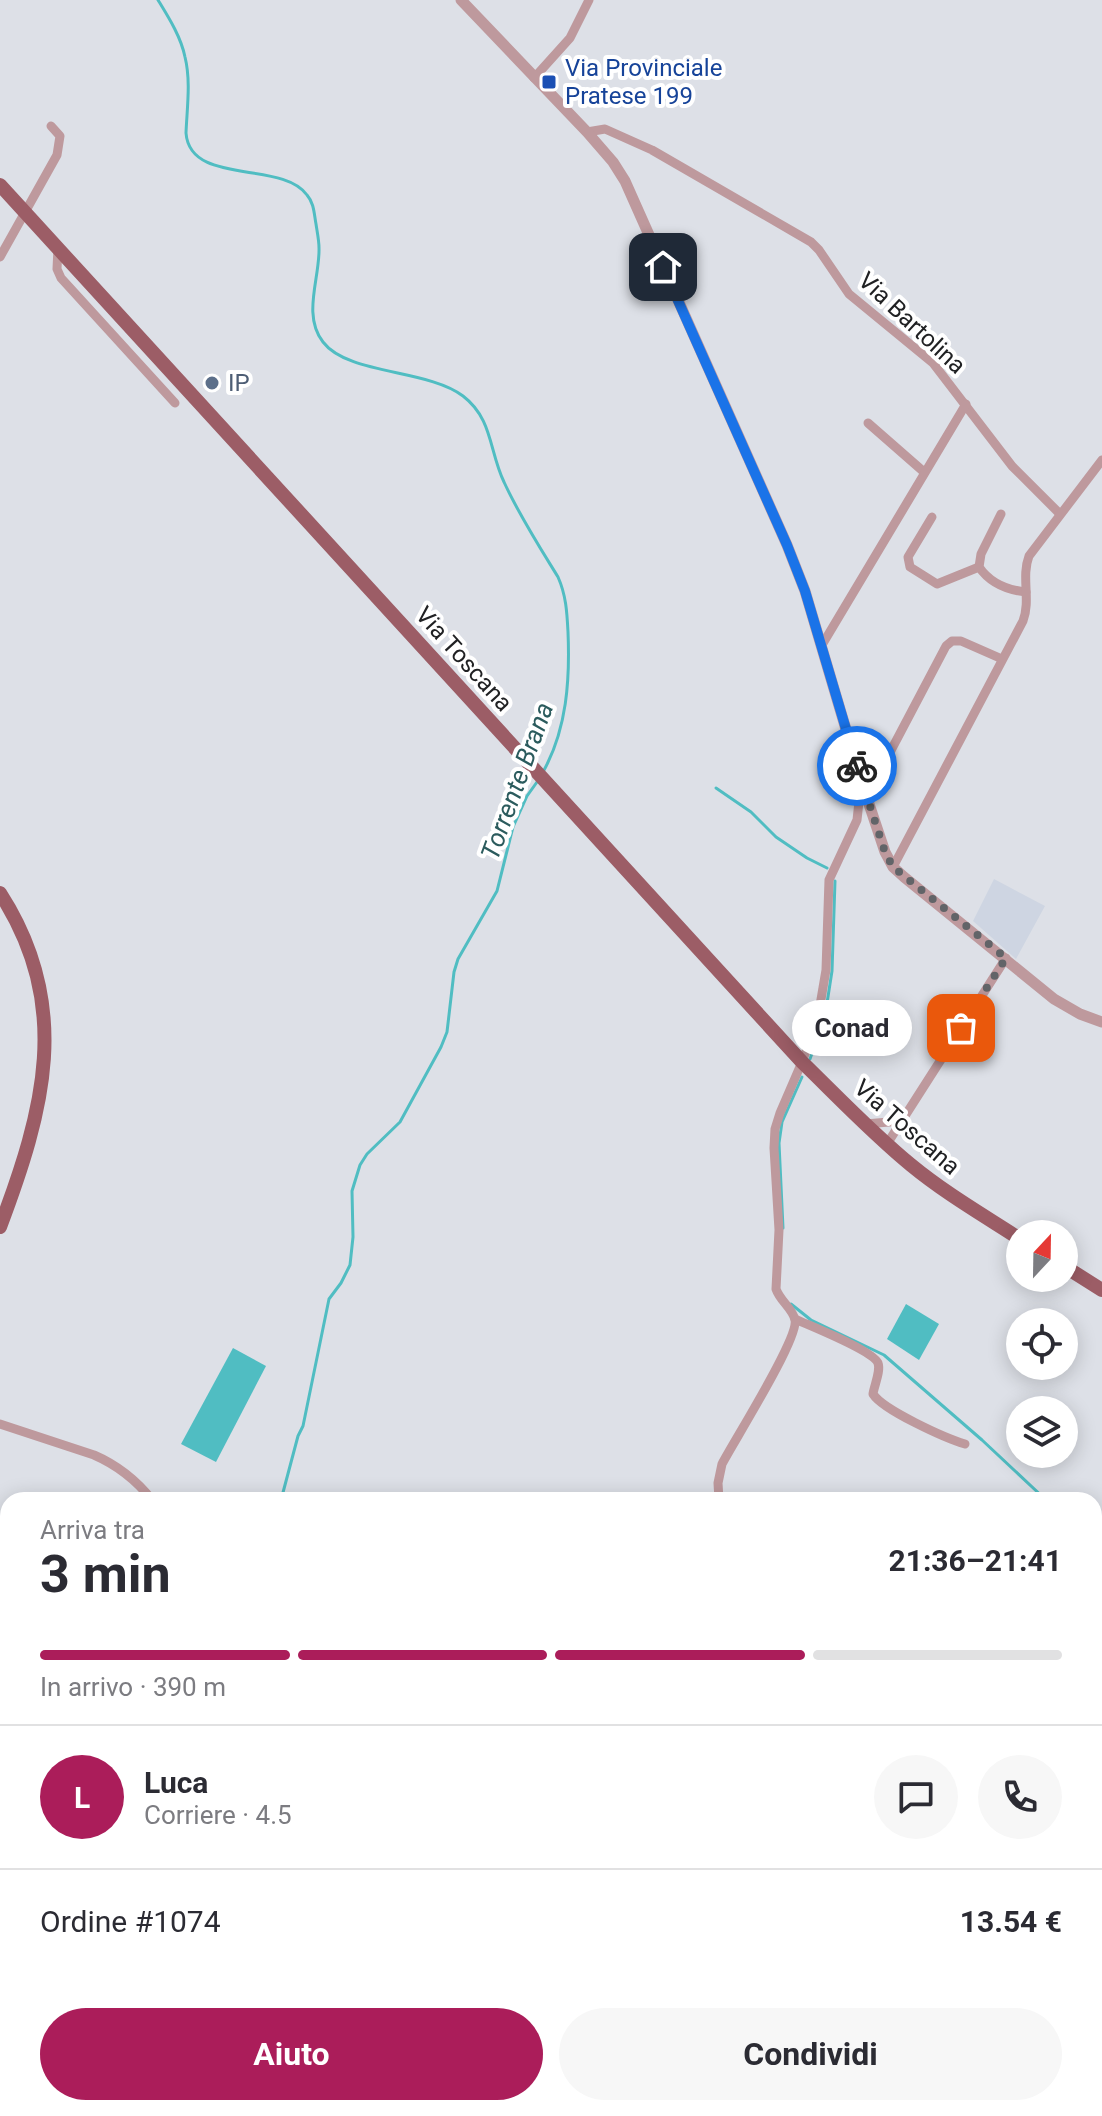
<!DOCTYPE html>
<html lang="it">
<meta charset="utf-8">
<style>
body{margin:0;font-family:Roboto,sans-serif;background:#f7f7f7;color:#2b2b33;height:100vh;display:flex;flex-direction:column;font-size:30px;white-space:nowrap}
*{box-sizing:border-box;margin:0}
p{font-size:26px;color:#7c7c81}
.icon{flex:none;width:44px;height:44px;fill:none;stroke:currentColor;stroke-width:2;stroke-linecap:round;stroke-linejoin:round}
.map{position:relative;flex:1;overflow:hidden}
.sheet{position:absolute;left:0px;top:1492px;width:1102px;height:624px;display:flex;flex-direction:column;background:#fff;border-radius:24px 24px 0 0;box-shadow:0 4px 20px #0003}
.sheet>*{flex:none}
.needle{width:52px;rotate:22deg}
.tools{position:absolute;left:1006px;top:1220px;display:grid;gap:16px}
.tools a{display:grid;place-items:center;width:72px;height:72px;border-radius:50%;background:#fff;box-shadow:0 4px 20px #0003;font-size:40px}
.pin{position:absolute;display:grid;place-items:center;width:68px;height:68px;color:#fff;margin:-34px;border-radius:16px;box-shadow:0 4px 12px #0006}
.courier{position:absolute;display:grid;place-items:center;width:80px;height:80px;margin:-40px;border:6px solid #1a73e8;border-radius:50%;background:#fff;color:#222;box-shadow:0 2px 10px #0007}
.bubble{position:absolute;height:56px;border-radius:28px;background:#fff;box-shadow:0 4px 20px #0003;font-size:26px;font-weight:700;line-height:56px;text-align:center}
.headline em{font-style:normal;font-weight:700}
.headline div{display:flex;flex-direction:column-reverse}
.headline{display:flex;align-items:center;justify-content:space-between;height:136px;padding:0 40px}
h1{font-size:52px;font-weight:700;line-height:60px}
.bar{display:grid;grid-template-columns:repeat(4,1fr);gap:12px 8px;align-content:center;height:96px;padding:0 40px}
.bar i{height:10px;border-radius:6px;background:#e1e1e2}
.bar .selected{background:#ab1d5a}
.bar p{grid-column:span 4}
.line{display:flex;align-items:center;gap:20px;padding:0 40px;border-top:2px solid #e1e1e2}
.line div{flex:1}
.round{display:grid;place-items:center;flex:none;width:84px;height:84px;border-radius:42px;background:#f7f7f7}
.button{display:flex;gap:16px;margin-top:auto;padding:16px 40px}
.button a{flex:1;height:92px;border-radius:48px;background:#ab1d5a;color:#fff;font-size:32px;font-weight:700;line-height:92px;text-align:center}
.button a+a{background:#f7f7f7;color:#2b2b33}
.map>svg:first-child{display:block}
</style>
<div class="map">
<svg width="1102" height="2116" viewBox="0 0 1102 2116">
<rect width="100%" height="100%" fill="#dde0e7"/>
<path fill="#ced5e2" d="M994,879L1045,906L1016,959L973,921Z"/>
<g fill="#50bdc2">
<path d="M906,1304L939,1324L919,1360L887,1339Z"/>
<path d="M233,1348L266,1366L216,1462L181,1444Z"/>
</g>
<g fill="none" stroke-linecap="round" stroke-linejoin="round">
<g stroke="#50bdc2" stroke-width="3">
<path d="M158,0C169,18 181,37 185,57C191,81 187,108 186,133C190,186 282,160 307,195C314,203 314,213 316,224C317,231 319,240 319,248C320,278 302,315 323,342C348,375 428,369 463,396C493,419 489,451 504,482C519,515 539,546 558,577C566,595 567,612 568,632C570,680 567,729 543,772"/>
<path d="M716,788L751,812L776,837L807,858L827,868"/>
<path d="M810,1059L825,1016L832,971L835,881"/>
<path d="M783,1228L779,1143L782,1122L802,1077"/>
<path d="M791,1304L811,1320L884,1355L982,1440L1046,1500"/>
<path d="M281,1500L298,1436L303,1426L329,1299L341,1283L350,1265L353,1237L352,1191L360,1165L367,1154L400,1122L441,1047L447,1032L454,972L458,959L497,891L513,827L527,796L537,782"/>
<path d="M1094,1684L1102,1705"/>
<path d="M846,2108L849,2116"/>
<path d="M687,2116L697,2108"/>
</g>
<g stroke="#be999d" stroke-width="9">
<path d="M534,78L570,38L589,0"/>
<path d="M587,132L605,129L652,150L811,242L819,250L849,294L933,363L1012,466L1060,514"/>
<path d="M58,248L57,269L61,278L175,403"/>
<path d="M0,257L57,155L60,136L51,126"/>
<path d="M868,423L924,472"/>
<path d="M1001,514L981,554L979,567C990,583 1006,590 1026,592"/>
<path d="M932,517L908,557L910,567L937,584L979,567"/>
<path d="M822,645L966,404"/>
<path d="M867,796L946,646L952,641H961L1002,659"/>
<path d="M893,867L1023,621C1031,600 1021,577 1029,556L1102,460"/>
<path d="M865,1124L901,1121"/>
<path d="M887,1144L1006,958"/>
<path d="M795,1319C810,1326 872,1350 878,1363C881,1371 874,1386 873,1394C883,1410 945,1438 965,1444"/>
<path d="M0,1424L94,1455C117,1465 137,1481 152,1500"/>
<path d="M719,1500L718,1483L722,1464C734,1441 799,1338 795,1320C793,1309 780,1301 776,1289L779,1230L774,1148L775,1129L780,1113L802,1062L817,1023L826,970L829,880L857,820L861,783"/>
<path d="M477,2114L503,2111L509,2108"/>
</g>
<path stroke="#be999d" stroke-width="11" d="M461,0L587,132L613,162L625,181L787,545L805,591L861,780L885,852L893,867L904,877L1054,999L1080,1014L1102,1022"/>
<g stroke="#9c5d66" stroke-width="14">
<path d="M0,185L802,1062C838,1097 873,1134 911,1165C945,1193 983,1215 1020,1239"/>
<path d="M0,893C73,1006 44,1110 0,1227"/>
<path d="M1064,1266L1102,1290"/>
</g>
</g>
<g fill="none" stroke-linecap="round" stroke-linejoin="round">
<path stroke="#626468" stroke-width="8" stroke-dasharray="0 14.4" d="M857,766L885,852L893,867L1006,958L961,1028"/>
<path stroke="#1a73e8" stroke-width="10" d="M663,267L787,545L805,591L857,766"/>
</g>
<rect fill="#1a4fb4" stroke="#fff" stroke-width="3" x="541" y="74" width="16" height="16" rx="4"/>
<circle fill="#5c6f8a" stroke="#fff" stroke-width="3" cx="212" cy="383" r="8"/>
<g text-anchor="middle" stroke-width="8" stroke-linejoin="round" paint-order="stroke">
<g font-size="24" fill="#164399" stroke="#fff" text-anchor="start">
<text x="565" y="76">Via Provinciale<tspan x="565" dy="28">Pratese 199</tspan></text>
</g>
<g font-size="24" fill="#202123" stroke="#fff">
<text transform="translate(912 323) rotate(43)" y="8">Via Bartolina</text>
<text transform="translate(464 659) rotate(48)" y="8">Via Toscana</text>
<text transform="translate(907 1127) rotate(41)" y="8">Via Toscana</text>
</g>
<g font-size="24" fill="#4e5e75" stroke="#fff" text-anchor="start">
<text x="228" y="391">IP</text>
</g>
<g font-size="26" font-style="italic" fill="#2b5b5d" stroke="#fff">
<text transform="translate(517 781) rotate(-70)" y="9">Torrente Brana</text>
</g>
</g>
</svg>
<div class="tools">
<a><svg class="needle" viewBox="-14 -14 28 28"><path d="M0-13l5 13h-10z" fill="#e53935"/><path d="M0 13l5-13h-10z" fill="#7c7c81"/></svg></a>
<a><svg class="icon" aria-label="locate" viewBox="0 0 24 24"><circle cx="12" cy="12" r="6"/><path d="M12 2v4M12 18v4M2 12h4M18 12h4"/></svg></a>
<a><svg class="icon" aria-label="layers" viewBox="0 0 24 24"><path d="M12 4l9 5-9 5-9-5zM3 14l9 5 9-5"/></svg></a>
</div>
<div class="pin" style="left:961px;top:1028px;background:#ea580c"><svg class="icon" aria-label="bag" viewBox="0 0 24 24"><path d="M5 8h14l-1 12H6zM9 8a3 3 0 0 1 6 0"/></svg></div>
<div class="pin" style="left:663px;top:267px;background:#1f2937"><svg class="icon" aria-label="home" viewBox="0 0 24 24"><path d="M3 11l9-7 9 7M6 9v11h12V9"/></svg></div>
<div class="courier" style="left:857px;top:766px"><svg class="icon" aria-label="bike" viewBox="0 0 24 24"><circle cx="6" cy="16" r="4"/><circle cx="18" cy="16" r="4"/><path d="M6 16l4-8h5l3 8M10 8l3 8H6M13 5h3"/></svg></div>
<div class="bubble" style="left:792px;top:1000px;width:120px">Conad</div>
<section class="sheet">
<div class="headline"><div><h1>3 min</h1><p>Arriva tra</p></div><em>21:36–21:41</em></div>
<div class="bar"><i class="selected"></i><i class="selected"></i><i class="selected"></i><i></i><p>In arrivo · 390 m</p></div>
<div class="line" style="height:144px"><b class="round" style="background:#ab1d5a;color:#fff">L</b><div><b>Luca</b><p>Corriere · 4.5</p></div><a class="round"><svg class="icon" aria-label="chat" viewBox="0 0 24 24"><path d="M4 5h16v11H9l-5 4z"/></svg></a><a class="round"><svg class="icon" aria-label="phone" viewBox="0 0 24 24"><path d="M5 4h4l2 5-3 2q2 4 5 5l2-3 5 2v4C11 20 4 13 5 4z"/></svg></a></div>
<div class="line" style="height:104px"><div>Ordine #1074</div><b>13.54 €</b></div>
<div class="button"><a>Aiuto</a><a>Condividi</a></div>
</section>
</div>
